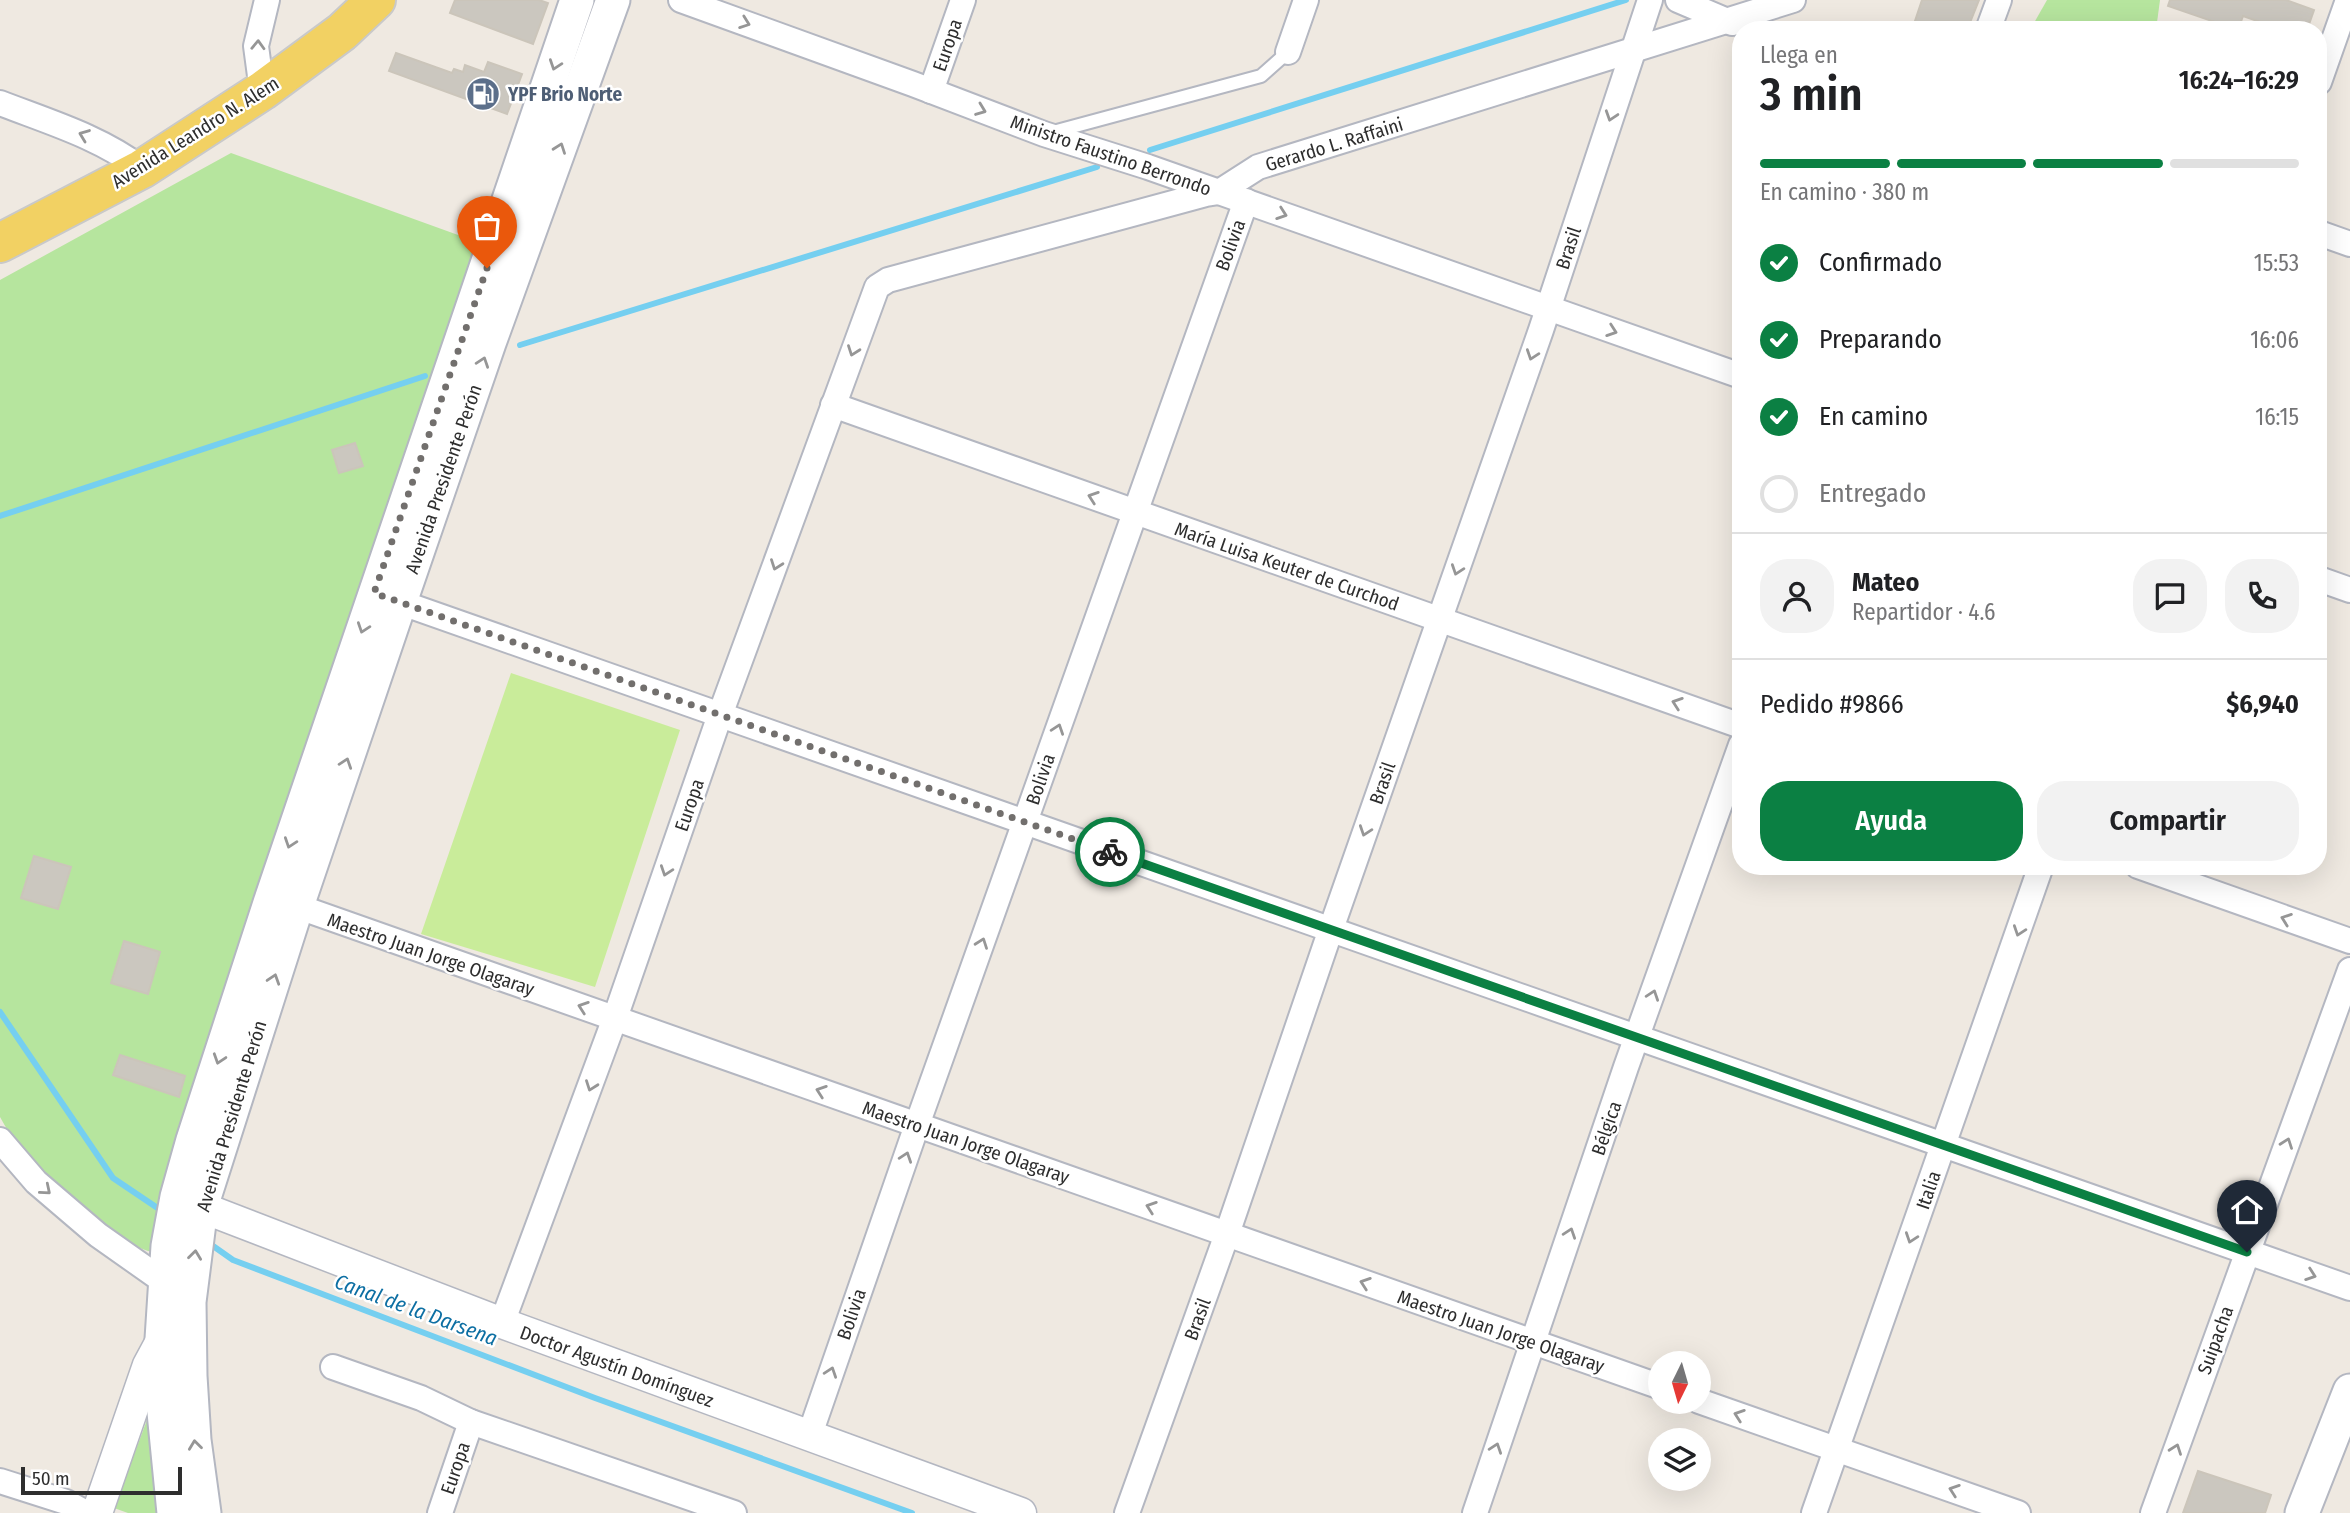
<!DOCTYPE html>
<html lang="es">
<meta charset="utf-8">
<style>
body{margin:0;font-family:"Fira Sans Condensed",sans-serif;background:#f2f2f2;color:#202124;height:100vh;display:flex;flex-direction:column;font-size:26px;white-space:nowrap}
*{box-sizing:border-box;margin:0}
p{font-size:23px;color:#757577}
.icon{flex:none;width:38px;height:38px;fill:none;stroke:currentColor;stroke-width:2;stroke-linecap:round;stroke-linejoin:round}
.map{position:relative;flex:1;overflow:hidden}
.panel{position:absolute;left:1732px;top:21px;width:595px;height:854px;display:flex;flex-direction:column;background:#fff;border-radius:28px;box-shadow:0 7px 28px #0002}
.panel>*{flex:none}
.needle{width:46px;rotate:185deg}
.controls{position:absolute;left:1648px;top:1351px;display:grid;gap:14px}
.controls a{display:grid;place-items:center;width:63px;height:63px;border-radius:50%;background:#fff;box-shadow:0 7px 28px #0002;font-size:35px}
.scale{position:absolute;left:21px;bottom:18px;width:161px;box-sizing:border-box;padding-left:7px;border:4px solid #2e2e2e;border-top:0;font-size:19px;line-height:24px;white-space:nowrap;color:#2e2e2e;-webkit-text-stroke:5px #fff;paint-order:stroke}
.pin{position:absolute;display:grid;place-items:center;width:60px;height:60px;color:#fff;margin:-72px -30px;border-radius:50% 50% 50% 0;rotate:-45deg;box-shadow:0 0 7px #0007}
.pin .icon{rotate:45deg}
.courier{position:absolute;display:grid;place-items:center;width:70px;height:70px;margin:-35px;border:5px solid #0b8043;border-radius:50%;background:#fff;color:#222;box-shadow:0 2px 9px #0007}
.head em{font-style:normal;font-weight:600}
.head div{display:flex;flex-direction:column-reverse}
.head{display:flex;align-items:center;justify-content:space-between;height:119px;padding:0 28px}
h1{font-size:46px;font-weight:600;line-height:52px}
.bar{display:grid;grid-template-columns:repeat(4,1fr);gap:10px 7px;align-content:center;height:84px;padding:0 28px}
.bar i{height:9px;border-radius:5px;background:#e0e0e0}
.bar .current{background:#0b8043}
.bar p{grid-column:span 4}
.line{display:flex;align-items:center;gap:18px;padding:0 28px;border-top:2px solid #e0e0e0}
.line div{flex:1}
.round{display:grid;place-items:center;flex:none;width:74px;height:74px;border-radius:28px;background:#f2f2f2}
ol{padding:0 28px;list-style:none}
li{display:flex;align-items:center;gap:21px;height:77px}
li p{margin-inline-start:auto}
li .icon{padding:7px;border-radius:50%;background:#0b8043;color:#fff;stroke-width:4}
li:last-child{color:#757577}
li i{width:38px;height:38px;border:4px solid #e0e0e0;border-radius:50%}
.button{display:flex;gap:14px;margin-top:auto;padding:14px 28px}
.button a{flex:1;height:80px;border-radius:28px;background:#0b8043;color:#fff;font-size:28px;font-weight:600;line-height:80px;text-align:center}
.button a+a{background:#f2f2f2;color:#202124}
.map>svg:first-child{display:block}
</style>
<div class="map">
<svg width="2350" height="1513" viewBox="0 0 2350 1513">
<rect width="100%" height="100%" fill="#efe9e1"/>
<g fill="#b6e59e">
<path d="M2047,0H2160L2156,30H2030Z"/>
<path d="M231,153L483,244L176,1136L154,1252C126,1249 66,1199 46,1179C28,1161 12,1139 0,1117V280Z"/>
<path d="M150,1412L158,1513H128L114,1508Z"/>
</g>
<path fill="#c9ec9a" d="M511,673L680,730L595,987L421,934Z"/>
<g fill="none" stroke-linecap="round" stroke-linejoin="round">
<g stroke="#75cff0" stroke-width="6">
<path d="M1150,150L1626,0"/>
<path d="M520,345L1097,167"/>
<path d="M0,516L425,376"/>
<path d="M0,1012L113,1178L162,1211"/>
<path d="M206,1241L233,1260L595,1398L912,1513"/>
</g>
</g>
<g fill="#cbc7bf" stroke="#cbc5ba" stroke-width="2">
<path d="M455,0H539L548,3L533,44L450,13Z"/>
<path d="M1922,0H1979L1967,30H1912Z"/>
<path d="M2170,0H2286L2314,10L2307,30H2283L2243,16L2238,30L2168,6Z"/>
<path d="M396,53L452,73L454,69L463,72L465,65L484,72L488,62L522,74L507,114L389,71Z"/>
<path d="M355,443L363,466L339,473L332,450Z"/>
<path d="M34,856L71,867L58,909L21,898Z"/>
<path d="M124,941L160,952L148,994L111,983Z"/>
<path d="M120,1055L185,1076L179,1097L113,1075Z"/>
<path d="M2198,1471L2271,1495L2265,1513H2183Z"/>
</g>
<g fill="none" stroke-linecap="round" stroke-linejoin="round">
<g stroke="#b4b7c1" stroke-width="16">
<path id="service" d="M1053,132L1261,76L1288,52"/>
</g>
<g stroke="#b4b7c1" stroke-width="28">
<g id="minor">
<path d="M681,0L913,84L1044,134L1148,167L1741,376"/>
<path d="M1678,0L1732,23"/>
<path d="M1988,30L1999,0"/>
<path d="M1288,52L1306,0"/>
<path d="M2319,82L2348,0"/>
<path d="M262,91L256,46L267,0"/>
<path d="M931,91L963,0"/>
<path d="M0,103C49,122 100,137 142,169"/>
<path d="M2319,233L2350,244"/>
<path d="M833,405L1741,726"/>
<path d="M2319,579L2350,590"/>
<path d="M385,597L2350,1288"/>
<path d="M2138,866L2350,941"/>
<path d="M282,901L1661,1387"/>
<path d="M0,1140L36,1182L98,1235L176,1290"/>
<path d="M502,1323L615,1018L720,715L877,287L888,280L1206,194L1219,192L1258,167L1793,0"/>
<path d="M333,1367L421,1398L471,1422L734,1513"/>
<path d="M1699,1401L2018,1513"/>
<path d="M809,1437L917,1125L1246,201"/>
<path d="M0,1481L66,1502L86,1513"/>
<path d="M440,1513L471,1422"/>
<path d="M1127,1513L1227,1234L1331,929L1541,330L1650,0"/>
<path d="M1475,1513L1626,1067L1741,745"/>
<path d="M1814,1513L2041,866"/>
<path d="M2153,1513L2350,970"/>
</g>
</g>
<g stroke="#b4b7c1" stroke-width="33">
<g id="tertiary">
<path d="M180,1199L502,1323L1021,1513"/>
<path d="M97,1513L148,1365L162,1339"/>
</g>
</g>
<g stroke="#b4b7c1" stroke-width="37">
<g id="secondary">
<path d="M174,1513L164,1412L162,1339L168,1246L177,1197L193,1140L272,897L577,0"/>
<path d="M204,1513L194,1440L190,1376L189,1302L201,1207L297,906L400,602L489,343L613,0"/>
<path d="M2302,1513L2350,1391"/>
</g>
</g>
<g stroke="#c9c9c9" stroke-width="42">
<path id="primary" d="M0,243L142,169L262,91L342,32L376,0"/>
</g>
<use href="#service" stroke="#fff" stroke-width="12"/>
<use href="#minor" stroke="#fff" stroke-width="24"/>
<use href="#tertiary" stroke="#fff" stroke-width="30"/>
<use href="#secondary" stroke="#fff" stroke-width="33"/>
<use href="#primary" stroke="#f2d163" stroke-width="38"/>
</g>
<defs><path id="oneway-chevron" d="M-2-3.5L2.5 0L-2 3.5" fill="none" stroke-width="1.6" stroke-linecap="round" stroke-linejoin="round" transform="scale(1.75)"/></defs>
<g stroke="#969696">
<use href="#oneway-chevron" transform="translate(745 23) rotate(20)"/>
<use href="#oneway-chevron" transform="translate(258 45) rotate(-88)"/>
<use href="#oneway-chevron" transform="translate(555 65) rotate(109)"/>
<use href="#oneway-chevron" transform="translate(981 110) rotate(21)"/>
<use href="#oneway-chevron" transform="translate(1611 116) rotate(108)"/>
<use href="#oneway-chevron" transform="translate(84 135) rotate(-159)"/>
<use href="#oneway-chevron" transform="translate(560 148) rotate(-70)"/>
<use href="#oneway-chevron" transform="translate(1282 214) rotate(19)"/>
<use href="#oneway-chevron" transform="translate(1612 331) rotate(19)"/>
<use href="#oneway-chevron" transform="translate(853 351) rotate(110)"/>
<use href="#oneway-chevron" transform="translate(1532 355) rotate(109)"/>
<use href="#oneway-chevron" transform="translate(483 362) rotate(-71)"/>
<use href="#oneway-chevron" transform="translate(1093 497) rotate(-161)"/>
<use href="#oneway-chevron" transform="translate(776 565) rotate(110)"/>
<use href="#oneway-chevron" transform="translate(1457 570) rotate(109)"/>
<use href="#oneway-chevron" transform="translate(363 628) rotate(109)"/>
<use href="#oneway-chevron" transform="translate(1677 703) rotate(-161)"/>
<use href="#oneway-chevron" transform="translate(1058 729) rotate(-71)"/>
<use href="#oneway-chevron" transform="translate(346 763) rotate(-71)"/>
<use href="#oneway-chevron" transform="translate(1365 831) rotate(109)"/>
<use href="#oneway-chevron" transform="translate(290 843) rotate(109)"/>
<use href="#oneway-chevron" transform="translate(666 871) rotate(109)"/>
<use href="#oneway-chevron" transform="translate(2286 919) rotate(-160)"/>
<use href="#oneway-chevron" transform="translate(2019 931) rotate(109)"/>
<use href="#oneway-chevron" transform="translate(982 943) rotate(-70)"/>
<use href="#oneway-chevron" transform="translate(274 979) rotate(-72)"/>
<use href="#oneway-chevron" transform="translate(1653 995) rotate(-71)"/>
<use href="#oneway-chevron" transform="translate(583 1007) rotate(-161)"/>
<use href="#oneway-chevron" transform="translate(219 1059) rotate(108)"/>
<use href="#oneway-chevron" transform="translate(591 1086) rotate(110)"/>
<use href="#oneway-chevron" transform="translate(821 1091) rotate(-161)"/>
<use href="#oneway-chevron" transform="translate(2287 1143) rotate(-70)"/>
<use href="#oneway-chevron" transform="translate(906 1157) rotate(-71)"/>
<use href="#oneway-chevron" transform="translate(46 1190) rotate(40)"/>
<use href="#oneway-chevron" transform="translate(1151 1207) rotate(-161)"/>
<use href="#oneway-chevron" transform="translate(1570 1233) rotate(-71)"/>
<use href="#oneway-chevron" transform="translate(1911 1238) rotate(109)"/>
<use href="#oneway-chevron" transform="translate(195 1255) rotate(-83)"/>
<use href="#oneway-chevron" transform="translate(2311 1275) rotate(19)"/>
<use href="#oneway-chevron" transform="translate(1365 1283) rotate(-161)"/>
<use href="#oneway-chevron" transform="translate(831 1372) rotate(-71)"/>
<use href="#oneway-chevron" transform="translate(1739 1415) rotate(-161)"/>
<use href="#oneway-chevron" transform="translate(195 1445) rotate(-97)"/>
<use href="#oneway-chevron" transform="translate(1496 1448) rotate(-71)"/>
<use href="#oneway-chevron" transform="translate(2176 1449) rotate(-70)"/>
<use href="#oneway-chevron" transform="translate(1954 1490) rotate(-161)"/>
</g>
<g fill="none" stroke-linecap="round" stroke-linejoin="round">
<path stroke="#726f6d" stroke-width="7" stroke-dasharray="0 12.6" d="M487,268L374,593L1110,852"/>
<path stroke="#0b8043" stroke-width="9" d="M1110,852L2247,1252"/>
</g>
<defs>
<g id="fuel-disc" transform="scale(1.75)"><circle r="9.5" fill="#5c6f8a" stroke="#fff"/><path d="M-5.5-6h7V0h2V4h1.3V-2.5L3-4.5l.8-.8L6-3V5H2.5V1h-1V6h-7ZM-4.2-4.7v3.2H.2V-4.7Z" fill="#fff"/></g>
</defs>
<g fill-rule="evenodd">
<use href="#fuel-disc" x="483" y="94"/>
</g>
<g text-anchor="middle" stroke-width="5" stroke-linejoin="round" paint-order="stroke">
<g font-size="19" fill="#2e2e2e" stroke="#fff">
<text transform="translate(947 45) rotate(-71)" y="7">Europa</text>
<text transform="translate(195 132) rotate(-32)" y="7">Avenida Leandro N. Alem</text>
<text transform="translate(1334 144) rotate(-17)" y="7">Gerardo L. Raffaini</text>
<text transform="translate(1111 155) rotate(19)" y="7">Ministro Faustino Berrondo</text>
<text transform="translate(1230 245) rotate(-70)" y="7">Bolivia</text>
<text transform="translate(1568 248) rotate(-72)" y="7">Brasil</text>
<text transform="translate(443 479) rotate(-71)" y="7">Avenida Presidente Perón</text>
<text transform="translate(1287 566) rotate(19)" y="7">María Luisa Keuter de Curchod</text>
<text transform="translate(1040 779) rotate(-71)" y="7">Bolivia</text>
<text transform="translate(1382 783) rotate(-71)" y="7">Brasil</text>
<text transform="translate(689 805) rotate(-71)" y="7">Europa</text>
<text transform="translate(431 954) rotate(19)" y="7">Maestro Juan Jorge Olagaray</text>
<text transform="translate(231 1116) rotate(-73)" y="7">Avenida Presidente Perón</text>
<text transform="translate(1606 1128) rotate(-71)" y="7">Bélgica</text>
<text transform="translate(966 1142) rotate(19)" y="7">Maestro Juan Jorge Olagaray</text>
<text transform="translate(1928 1190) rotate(-71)" y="7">Italia</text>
<text transform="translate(851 1314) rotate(-71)" y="7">Bolivia</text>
<text transform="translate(1197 1319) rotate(-70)" y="7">Brasil</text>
<text transform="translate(1501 1331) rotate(19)" y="7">Maestro Juan Jorge Olagaray</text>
<text transform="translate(2215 1340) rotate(-70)" y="7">Suipacha</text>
<text transform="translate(617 1366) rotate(20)" y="7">Doctor Agustín Domínguez</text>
<text transform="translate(455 1468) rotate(-71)" y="7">Europa</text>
</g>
<g font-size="19" font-weight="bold" fill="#4e5e75" stroke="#fff" text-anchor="start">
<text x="508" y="101">YPF Brio Norte</text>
</g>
<g font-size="21" font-style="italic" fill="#0d6fa3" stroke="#fff">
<text transform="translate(416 1310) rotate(20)" y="7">Canal de la Darsena</text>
</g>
</g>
</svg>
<div class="controls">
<a><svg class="needle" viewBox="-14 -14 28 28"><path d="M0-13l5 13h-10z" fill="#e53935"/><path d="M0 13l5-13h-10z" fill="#757577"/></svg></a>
<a><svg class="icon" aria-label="layers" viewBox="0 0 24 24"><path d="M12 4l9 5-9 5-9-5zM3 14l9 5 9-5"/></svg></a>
</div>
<div class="scale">50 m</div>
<div class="pin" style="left:487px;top:268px;background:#ea580c"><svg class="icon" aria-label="bag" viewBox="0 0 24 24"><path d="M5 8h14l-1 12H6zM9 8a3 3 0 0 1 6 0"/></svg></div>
<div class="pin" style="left:2247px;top:1252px;background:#1f2937"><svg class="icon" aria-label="home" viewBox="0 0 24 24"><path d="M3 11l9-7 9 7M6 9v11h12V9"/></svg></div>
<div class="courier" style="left:1110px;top:852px"><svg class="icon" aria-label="bike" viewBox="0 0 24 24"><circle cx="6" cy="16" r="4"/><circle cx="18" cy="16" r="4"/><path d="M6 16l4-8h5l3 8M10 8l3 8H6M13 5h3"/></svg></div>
<section class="panel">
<div class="head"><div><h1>3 min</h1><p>Llega en</p></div><em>16:24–16:29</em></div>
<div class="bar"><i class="current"></i><i class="current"></i><i class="current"></i><i></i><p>En camino · 380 m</p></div>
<ol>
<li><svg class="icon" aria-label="check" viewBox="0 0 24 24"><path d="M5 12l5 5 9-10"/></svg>Confirmado<p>15:53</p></li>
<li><svg class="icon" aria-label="check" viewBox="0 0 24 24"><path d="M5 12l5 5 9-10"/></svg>Preparando<p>16:06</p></li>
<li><svg class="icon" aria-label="check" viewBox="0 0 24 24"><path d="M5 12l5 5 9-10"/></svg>En camino<p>16:15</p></li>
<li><i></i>Entregado</li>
</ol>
<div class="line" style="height:126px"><a class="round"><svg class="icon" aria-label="person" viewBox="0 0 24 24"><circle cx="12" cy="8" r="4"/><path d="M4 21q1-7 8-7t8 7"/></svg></a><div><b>Mateo</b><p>Repartidor · 4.6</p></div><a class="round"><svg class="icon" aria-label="chat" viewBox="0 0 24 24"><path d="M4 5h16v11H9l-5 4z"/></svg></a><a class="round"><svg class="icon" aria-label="phone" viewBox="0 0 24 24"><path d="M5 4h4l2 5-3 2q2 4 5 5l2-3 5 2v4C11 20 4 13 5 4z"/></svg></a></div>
<div class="line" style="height:91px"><div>Pedido #9866</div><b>$6,940</b></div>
<div class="button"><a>Ayuda</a><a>Compartir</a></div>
</section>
</div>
